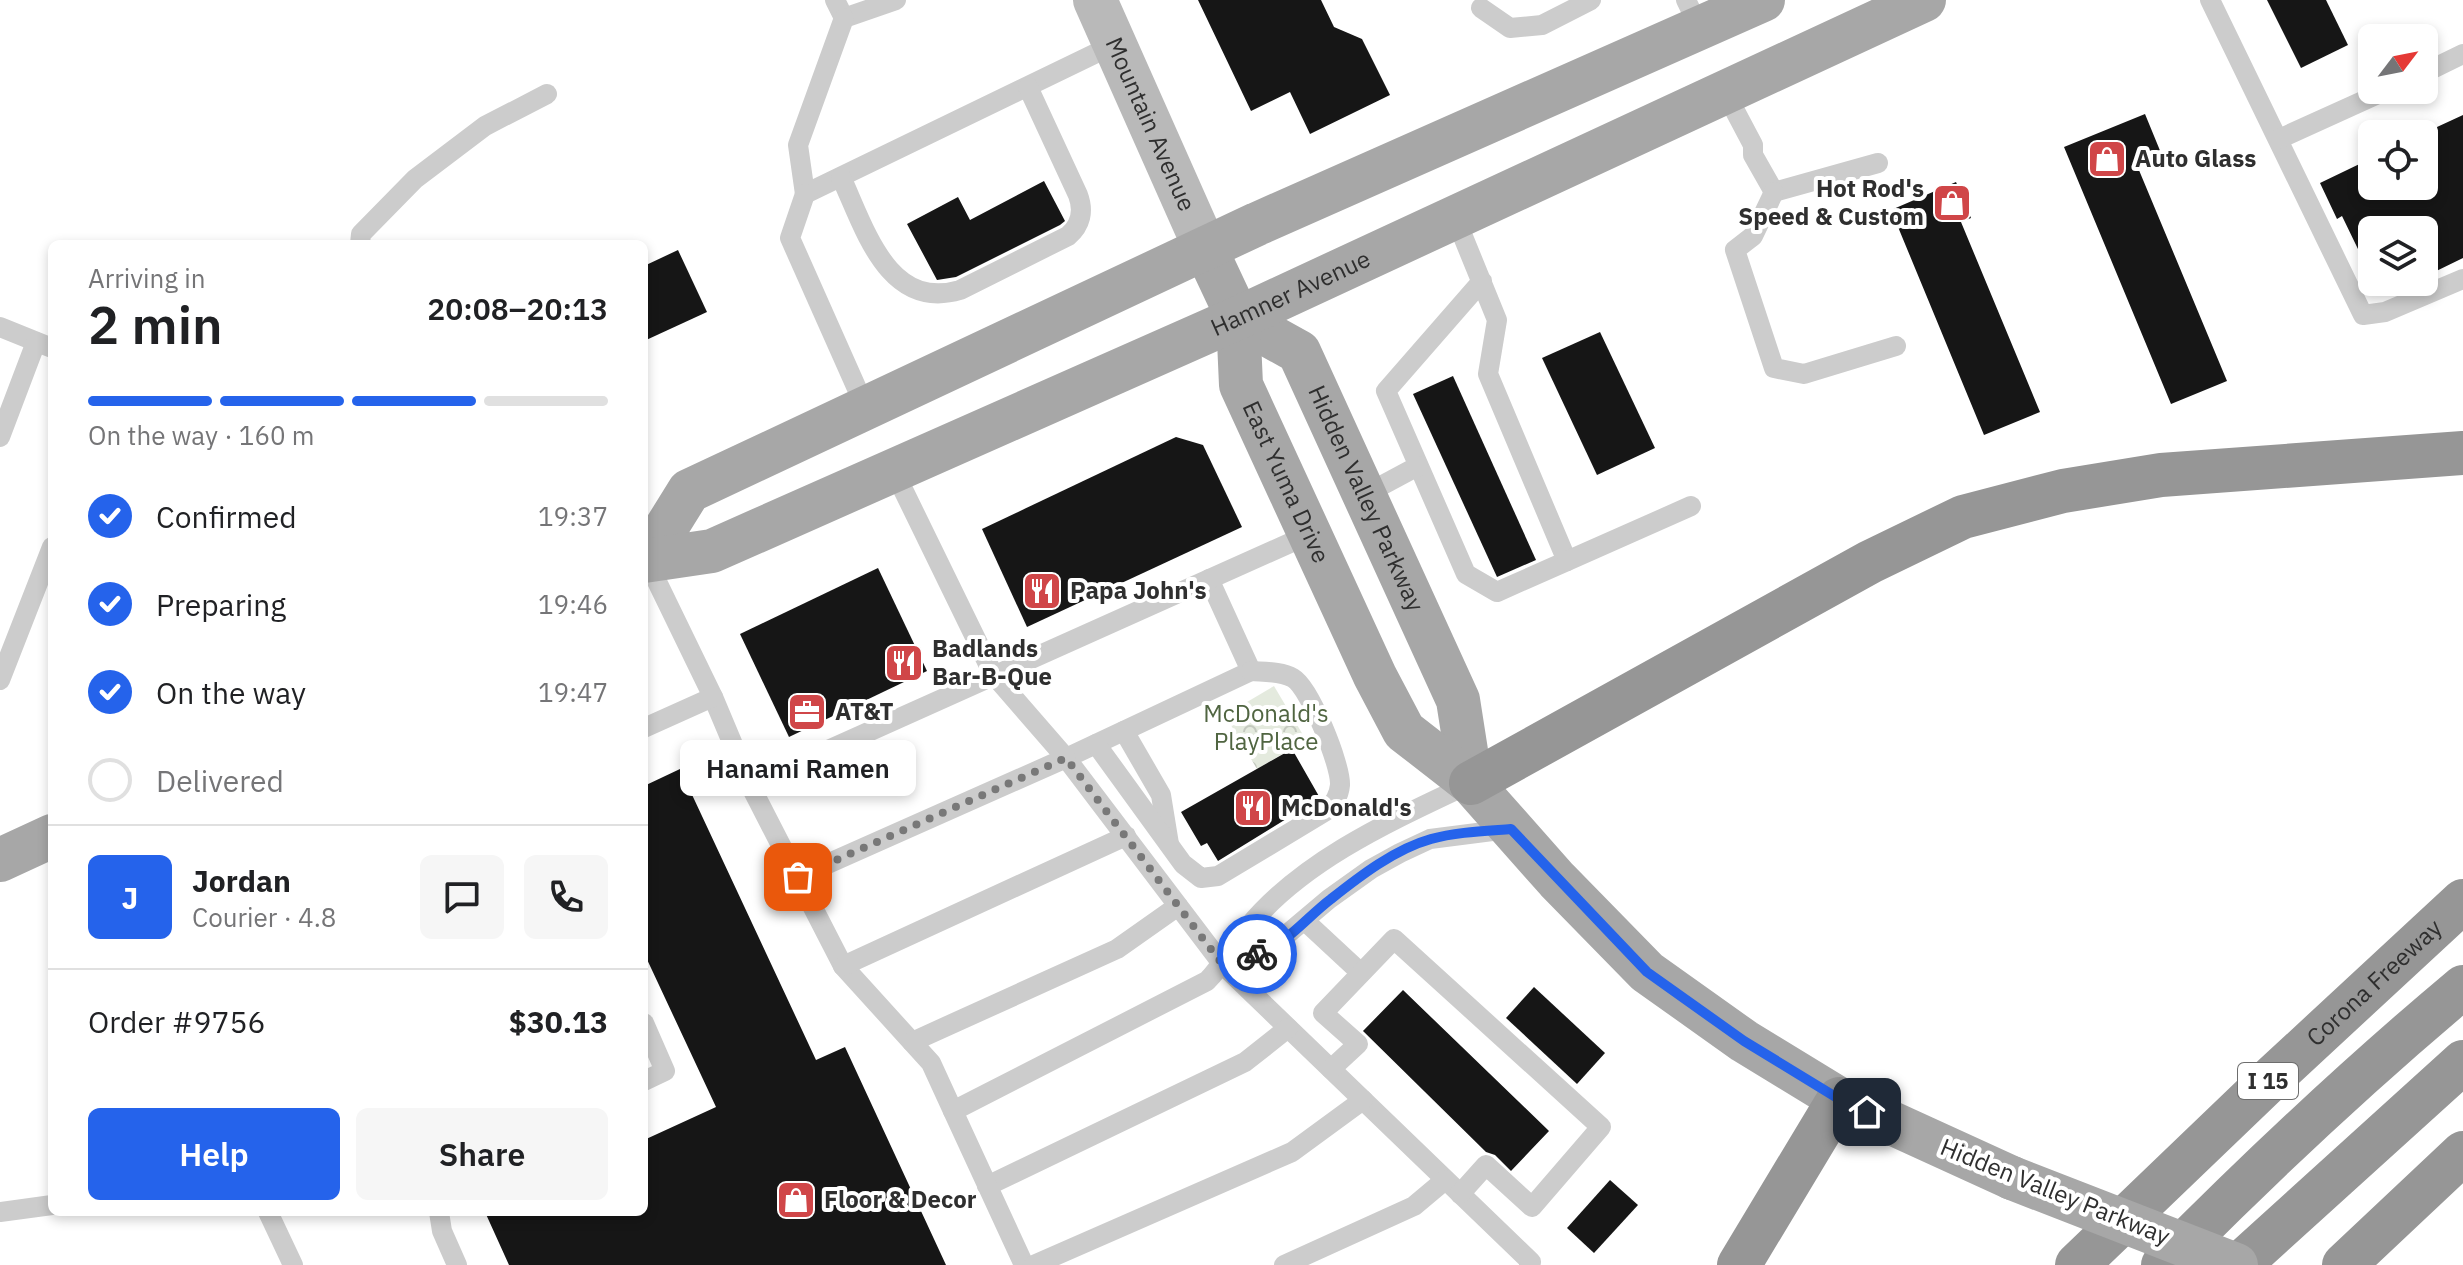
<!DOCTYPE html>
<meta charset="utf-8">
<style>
body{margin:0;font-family:"IBM Plex Sans",sans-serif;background:#f6f6f6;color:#202124;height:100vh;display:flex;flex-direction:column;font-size:30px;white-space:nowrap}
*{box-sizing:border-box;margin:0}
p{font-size:26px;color:#757577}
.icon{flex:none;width:44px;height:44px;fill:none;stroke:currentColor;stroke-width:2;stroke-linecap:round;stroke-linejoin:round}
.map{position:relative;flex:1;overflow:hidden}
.drawer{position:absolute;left:48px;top:240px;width:600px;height:976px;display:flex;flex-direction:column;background:#fff;border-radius:12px;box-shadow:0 4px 12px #0003}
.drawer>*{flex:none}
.needle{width:52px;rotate:58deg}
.buttons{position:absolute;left:2358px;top:24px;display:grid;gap:16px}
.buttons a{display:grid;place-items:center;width:80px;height:80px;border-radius:12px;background:#fff;box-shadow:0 4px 12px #0003;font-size:40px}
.pin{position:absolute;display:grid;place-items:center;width:68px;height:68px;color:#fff;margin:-34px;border-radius:16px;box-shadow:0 4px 12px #0006}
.courier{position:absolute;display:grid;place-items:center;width:80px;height:80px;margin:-40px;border:6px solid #2563eb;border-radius:50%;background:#fff;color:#222;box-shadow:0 2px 10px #0007}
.bubble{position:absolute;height:56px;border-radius:12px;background:#fff;box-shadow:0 4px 12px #0003;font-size:26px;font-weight:600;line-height:56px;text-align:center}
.head em{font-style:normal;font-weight:600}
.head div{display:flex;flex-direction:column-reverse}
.head{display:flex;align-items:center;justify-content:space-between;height:136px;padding:0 40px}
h1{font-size:52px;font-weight:600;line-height:60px}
.bar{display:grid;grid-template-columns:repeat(4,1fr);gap:12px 8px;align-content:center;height:96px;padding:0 40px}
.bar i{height:10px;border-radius:6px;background:#e0e0e0}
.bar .active{background:#2563eb}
.bar p{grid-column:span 4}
.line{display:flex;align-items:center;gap:20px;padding:0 40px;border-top:2px solid #e0e0e0}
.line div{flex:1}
.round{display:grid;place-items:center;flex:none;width:84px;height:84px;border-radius:12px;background:#f6f6f6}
ol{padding:0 40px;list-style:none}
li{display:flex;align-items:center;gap:24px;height:88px}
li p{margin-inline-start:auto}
li .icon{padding:8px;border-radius:50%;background:#2563eb;color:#fff;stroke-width:4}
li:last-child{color:#757577}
li i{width:44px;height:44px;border:4px solid #e0e0e0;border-radius:50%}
.primary-button{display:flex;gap:16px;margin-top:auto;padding:16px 40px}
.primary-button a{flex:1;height:92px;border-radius:12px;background:#2563eb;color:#fff;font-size:32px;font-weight:600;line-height:92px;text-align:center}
.primary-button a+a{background:#f6f6f6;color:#202124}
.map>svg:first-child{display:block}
</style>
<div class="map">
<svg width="2463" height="1265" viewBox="0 0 2463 1265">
<defs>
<pattern id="forest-crowns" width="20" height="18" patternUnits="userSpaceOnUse" patternTransform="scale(2)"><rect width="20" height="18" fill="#e4eade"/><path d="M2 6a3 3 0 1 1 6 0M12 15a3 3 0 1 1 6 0" fill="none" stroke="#c4c9bf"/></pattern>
</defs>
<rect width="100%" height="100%" fill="#fff"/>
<path fill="url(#forest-crowns)" d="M1274,686L1306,740L1257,769L1225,715Z"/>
<g fill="#161616">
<path d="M1198,0H1321L1334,27L1362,39L1390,95L1310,134L1290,92L1251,111Z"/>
<path d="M2267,0H2326L2348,45L2301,68Z"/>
<path d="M2145,114L2161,153L2136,163L2227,381L2171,404L2064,147Z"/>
<path d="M2463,115V258L2424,277V230H2372V278L2342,216L2337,219L2320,183L2372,158V186H2424V133Z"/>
<path d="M1044,181L1065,221L1060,225L956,277L937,280L907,224L958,197L970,220Z"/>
<path d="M1956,182L1971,218L1961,222L2040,412L1984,435L1891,210Z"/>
<path d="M678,250L707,312L644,341V266Z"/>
<path d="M1600,332L1655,448L1597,475L1542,358Z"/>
<path d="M1453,376L1536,560L1497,577L1413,394Z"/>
<path d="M1176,437L1203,445L1242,527L1027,627L982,529Z"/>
<path d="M878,568L927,671L789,737L740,634Z"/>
<path d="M1292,749L1320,798L1218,861L1207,843L1201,846L1181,812Z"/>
<path d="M680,769L816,1060L845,1047L946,1265H509L485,1212H644V1140L716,1107L644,953V786Z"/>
<path d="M1534,987L1605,1053L1577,1084L1506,1018Z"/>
<path d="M1403,990L1549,1131L1511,1171L1495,1155L1486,1152L1363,1031Z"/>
<path d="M1610,1180L1638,1205L1594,1253L1567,1228Z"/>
</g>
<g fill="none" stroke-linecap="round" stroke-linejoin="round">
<g stroke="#ccc" stroke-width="20">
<path d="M835,0L844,18L896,0"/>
<path d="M1686,0L1700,29"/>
<path d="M2210,0L2363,315L2385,312L2463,279"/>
<path d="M1481,8L1510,28L1542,25L1591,0"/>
<path d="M844,18L798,145L805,194L1115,44"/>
<path d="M2424,73L2463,54"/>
<path d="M1725,92L1753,145V155L1774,192L1878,163"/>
<path d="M2279,139L2387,90"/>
<path d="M841,177C865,229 888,311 960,290L1068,236C1081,225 1084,211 1078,195L1028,87"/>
<path d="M1774,192L1753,236L1735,250L1774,368L1804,374L1896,346"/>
<path d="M805,194L790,238L866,409"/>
<path d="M1455,217L1497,320L1488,374L1567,561L1497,592L1466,574L1386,391L1482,281"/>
<path d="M360,244L361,234L415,179L485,126L547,94"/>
<path d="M0,327L52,348"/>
<path d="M0,437L36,342"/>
<path d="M1364,495L1418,466"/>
<path d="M646,559L713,697L750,785L843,966L931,1063L953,1111"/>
<path d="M1567,561L1691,506"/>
<path d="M1209,579L1251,671L1066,758L1223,965L1531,1262L1529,1265"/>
<path d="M0,680L52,547"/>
<path d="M644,728L713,697"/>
<path d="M1124,731L1161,795L1169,844"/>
<path d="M1096,744L1183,864L1201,878L1218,876L1326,811C1334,803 1339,796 1340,785C1341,765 1310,688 1293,678C1281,671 1264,672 1251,671"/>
<path d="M750,785L1310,534"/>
<path d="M798,877L1066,758L993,674L894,471"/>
<path d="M1305,921L1361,973"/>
<path d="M1223,965L1266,952L1329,899L1371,869L1400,853L1430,839L1508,829"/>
<path d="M843,966L1126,836"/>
<path d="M644,1023L665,1071L644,1081"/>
<path d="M912,1042L1117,949L1178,906"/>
<path d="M1331,1069L1358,1044L1323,1013L1394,939L1601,1127L1532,1207L1486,1165L1460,1194"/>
<path d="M987,1186L1245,1062L1288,1028"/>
<path d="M0,1212L52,1205"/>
<path d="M268,1212L293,1265"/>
<path d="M439,1212L442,1231L457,1265"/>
<path d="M1024,1265L953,1111L1207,981C1223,965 1233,945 1248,927C1304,859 1393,820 1471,783"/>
<path d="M1034,1265L1292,1152L1363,1100"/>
<path d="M1284,1265L1414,1206L1445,1180"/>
</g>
<path stroke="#b9b9b9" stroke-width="44" id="s1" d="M1095,0L1206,250"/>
<g stroke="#a7a7a7" stroke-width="44">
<path id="s2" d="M1206,250L1238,318L1299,352L1458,700L1471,783"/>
<path id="s3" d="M1238,318L1241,385L1375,676L1404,731L1471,783L1557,880L1647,972L1744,1041L1839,1099L2012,1178"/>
<path d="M646,560L689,491L1257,224L1763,0"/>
<path id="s4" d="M644,561L712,551L1238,318L1924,0"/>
<path d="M0,860L52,836"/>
</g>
<g stroke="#969696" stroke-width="44">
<path d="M1471,783L1870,562L1963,517L2063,491L2161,475L2463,453"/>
<path d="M1739,1265L1839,1099"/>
<path id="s5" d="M2077,1265L2274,1076L2463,901"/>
<path d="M2163,1265C2259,1168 2358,1075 2463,987"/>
<path d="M2239,1265L2463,1062"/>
<path d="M2344,1265L2463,1153"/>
</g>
<path stroke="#a7a7a7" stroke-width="44" d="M2012,1178L2236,1265"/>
</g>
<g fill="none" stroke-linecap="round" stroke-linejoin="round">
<path stroke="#787878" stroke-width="8" stroke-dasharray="0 14.4" d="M798,877L1066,758L1223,965L1257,954"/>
<path stroke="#2563eb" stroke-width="10" d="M1257,954C1286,945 1307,917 1331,899C1360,876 1395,849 1431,839C1456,832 1485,831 1511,829L1647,972L1744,1041L1839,1099L1867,1112"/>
</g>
<defs>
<g id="shop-square" transform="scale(2)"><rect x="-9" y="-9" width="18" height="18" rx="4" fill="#d04648" stroke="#fff"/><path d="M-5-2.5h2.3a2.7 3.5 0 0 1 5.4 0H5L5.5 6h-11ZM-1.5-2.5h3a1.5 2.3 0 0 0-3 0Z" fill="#fff"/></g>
<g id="restaurant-square" transform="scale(2)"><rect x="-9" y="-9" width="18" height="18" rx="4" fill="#d04648" stroke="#fff"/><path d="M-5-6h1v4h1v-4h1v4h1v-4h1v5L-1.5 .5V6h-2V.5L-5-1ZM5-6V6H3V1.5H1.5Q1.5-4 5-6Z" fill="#fff"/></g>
<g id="office-square" transform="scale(2)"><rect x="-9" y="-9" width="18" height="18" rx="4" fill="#d04648" stroke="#fff"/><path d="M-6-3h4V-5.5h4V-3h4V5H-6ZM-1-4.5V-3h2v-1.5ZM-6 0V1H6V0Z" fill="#fff"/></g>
</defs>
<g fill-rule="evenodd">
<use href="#shop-square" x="2107" y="159"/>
<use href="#shop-square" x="1952" y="203"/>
<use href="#restaurant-square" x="1042" y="591"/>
<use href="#restaurant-square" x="904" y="663"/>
<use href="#office-square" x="807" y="712"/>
<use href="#restaurant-square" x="1253" y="808"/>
<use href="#shop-square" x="796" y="1200"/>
</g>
<g text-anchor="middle" stroke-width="8" stroke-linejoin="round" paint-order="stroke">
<rect fill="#fff" stroke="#6d6d6d" stroke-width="2" x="2238" y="1063" width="60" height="36" rx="6"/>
<g font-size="22" font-weight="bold" fill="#2f2f2f">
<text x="2268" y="1089">I 15</text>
</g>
<g font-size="24" fill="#2f2f2f" stroke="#fff">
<text dy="8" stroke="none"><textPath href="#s1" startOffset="136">Mountain Avenue</textPath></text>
<text dy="8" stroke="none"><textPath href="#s4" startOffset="702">Hamner Avenue</textPath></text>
<text dy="8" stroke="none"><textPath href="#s3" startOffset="174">East Yuma Drive</textPath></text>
<text dy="8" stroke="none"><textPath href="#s2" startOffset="306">Hidden Valley Parkway</textPath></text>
<text dy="8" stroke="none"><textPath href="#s5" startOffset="410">Corona Freeway</textPath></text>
<text transform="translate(2055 1192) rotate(22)" y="8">Hidden Valley Parkway</text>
</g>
<g font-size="24" font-weight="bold" fill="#2f2f2f" stroke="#fff" text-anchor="start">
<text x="2135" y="167">Auto Glass</text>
<text x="1924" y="197" text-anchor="end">Hot Rod's<tspan x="1924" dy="28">Speed &amp; Custom</tspan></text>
<text x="1070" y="599">Papa John's</text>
<text x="932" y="657">Badlands<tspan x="932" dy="28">Bar-B-Que</tspan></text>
<text x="835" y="720">AT&amp;T</text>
<text x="1281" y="816">McDonald's</text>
<text x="824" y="1208">Floor &amp; Decor</text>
</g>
<g font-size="24" fill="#506541" stroke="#fff">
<text x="1266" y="722">McDonald's<tspan x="1266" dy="28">PlayPlace</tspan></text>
</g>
</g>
</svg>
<div class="buttons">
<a><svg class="needle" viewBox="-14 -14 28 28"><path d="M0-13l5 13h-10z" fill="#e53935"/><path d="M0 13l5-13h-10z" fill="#757577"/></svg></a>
<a><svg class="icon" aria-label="locate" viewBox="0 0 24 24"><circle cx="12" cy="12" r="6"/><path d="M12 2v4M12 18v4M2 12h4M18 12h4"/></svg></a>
<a><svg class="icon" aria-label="layers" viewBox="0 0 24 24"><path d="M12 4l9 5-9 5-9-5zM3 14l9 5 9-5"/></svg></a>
</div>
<div class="pin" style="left:798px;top:877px;background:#ea580c"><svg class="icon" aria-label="bag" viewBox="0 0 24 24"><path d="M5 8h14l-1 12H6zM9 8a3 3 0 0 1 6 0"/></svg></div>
<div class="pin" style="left:1867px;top:1112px;background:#1f2937"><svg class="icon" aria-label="home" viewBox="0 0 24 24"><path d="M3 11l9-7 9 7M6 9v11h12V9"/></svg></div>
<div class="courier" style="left:1257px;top:954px"><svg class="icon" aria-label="bike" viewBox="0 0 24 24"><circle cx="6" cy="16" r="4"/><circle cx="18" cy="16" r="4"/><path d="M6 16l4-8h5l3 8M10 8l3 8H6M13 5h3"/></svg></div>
<div class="bubble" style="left:680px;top:740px;width:236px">Hanami Ramen</div>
<section class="drawer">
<div class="head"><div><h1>2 min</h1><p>Arriving in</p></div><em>20:08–20:13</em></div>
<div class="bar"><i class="active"></i><i class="active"></i><i class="active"></i><i></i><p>On the way · 160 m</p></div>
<ol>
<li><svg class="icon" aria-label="check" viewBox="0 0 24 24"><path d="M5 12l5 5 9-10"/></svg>Confirmed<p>19:37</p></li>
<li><svg class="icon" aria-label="check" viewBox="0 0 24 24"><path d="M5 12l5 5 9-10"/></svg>Preparing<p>19:46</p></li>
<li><svg class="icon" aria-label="check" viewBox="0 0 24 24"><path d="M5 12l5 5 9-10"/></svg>On the way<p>19:47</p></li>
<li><i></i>Delivered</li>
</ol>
<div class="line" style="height:144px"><b class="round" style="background:#2563eb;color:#fff">J</b><div><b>Jordan</b><p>Courier · 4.8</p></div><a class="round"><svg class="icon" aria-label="chat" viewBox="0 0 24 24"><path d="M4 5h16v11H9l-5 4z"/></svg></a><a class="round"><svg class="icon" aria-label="phone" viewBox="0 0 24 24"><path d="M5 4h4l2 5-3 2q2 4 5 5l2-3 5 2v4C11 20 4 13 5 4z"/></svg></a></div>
<div class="line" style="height:104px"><div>Order #9756</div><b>$30.13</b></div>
<div class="primary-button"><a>Help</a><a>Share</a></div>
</section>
</div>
